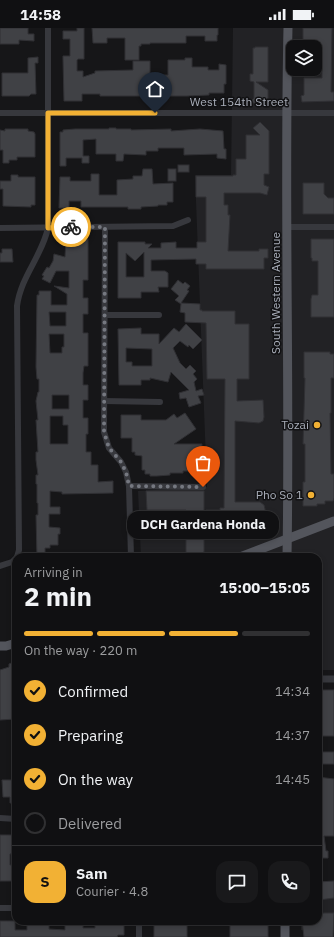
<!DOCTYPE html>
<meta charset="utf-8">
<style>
body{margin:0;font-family:"IBM Plex Sans",sans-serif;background:#19191b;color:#f1f3f6;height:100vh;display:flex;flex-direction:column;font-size:15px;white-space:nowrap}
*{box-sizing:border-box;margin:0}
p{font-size:13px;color:#9c9d9f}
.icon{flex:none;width:22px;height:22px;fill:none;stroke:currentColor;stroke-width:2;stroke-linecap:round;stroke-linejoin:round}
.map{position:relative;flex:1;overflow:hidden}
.drawer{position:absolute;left:12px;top:525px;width:310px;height:372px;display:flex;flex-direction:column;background:#101012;border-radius:12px;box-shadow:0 2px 6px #0003,0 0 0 1px #303032}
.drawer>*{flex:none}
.tools{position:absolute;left:286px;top:12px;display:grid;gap:8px}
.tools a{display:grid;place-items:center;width:36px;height:36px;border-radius:8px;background:#101012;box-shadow:0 2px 6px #0003,0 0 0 1px #303032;font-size:20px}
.pin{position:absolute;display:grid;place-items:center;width:34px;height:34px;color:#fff;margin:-41px -17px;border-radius:50% 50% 50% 0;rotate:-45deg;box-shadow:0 0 4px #0007}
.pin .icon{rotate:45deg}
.courier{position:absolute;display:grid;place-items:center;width:40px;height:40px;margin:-20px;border:3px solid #f2b134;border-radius:50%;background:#fff;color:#222;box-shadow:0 1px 5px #0007}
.bubble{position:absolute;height:28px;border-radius:12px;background:#101012;box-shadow:0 2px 6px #0003,0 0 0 1px #303032;font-size:13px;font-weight:800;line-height:28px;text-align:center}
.overview em{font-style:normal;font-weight:800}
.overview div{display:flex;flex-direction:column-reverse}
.overview{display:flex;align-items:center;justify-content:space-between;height:68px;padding:0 12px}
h1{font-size:26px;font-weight:800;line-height:30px}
.bar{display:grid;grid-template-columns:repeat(4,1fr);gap:6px 4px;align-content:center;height:48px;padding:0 12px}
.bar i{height:5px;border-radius:3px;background:#303032}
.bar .selected{background:#f2b134}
.bar p{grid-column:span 4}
.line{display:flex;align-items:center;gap:10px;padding:0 12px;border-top:1px solid #303032}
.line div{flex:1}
.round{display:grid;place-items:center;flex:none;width:42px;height:42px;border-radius:12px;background:#19191b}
ol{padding:0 12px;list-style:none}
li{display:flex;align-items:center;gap:12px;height:44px}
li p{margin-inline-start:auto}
li .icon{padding:4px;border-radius:50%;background:#f2b134;color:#111;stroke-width:4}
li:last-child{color:#9c9d9f}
li i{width:22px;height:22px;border:2px solid #303032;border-radius:50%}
.status{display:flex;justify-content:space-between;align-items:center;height:28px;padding:0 20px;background:#101012;direction:ltr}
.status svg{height:11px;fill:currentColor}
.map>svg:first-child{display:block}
</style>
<div class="status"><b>14:58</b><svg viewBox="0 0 49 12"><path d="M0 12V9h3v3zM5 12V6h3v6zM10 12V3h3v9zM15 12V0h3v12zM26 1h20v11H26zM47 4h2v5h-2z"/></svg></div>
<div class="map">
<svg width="334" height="909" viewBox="0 0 334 909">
<rect width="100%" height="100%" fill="#161618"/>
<g fill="#222225" fill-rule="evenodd">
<path d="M233,0H334V642H318V529H141L138,463L207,459L195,147H231ZM293,19H315V41H293Z"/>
<path d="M318,853H334V902H301V893H318Z"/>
</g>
<g fill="#404145" stroke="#303034" fill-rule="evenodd">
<path d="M0,0H28V6H34V13L19,12V16H0Z"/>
<path d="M77,0H84V31H78L77,32V43H83V49L95,45V43L133,42V33H150V47H168V32H185V30H192V39H208V42H219V36L226,37V56H224V65H209V67L187,68H100V66H82V73H64L63,31V28H70V11H63V3H77Z"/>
<path d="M92,0H218V7H217V13H205V8H186V15H150V16H141V18H139V32H125V10H107V15H93Z"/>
<path d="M303,0H332L331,64H334V73L302,74L301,68L304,67V50H322V38H315V30H318V13H303Z"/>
<path d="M255,19H268V54H256L268,62V75H249L254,70V54L250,53V46H253V20H255Z"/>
<path d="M38,29V35H35L36,66H31L29,68H2V45H28V30Z"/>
<path d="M260,94L269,103V146H264V157L269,159L267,167L260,165H224V177H228V187H230L228,223H259V221H268V230H264V241H206V236H196V231L151,232V243H165L168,245V259H158L159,264H141V270H118V214H145V216H152L148,220H161V215L176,214V220H197V214H206V169H196V148H233V147H236V131H246V107H260L253,100ZM144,224V249H126V225L135,233Z"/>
<path d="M109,100H116V101H131V102L171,101V103L200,101L223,103L224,121H226V131L217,130V126L184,127V120H158V123H146V127L124,126L123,133H116V126H96V111L83,112V128H89V135H82V130H66V138H60V104H63V102L75,101H109Z"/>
<path d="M5,101H28V103L34,104L35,106V129H17V132H9V135H3V122H0V102L5,103Z"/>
<rect x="178" y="137" width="11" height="7"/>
<path d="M143,141H152L153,156L173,155V174H167V177H158V178L141,179V181H128V179H81V173H69V180H59L60,149H70V153H91V146H99V167H117V152L133,151V148H142Z"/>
<rect x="168" y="141" width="8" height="12"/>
<path d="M11,147H18V149H35V177H31V179L3,178V161H0V153H11Z"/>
<path d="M303,155H324V166L328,170H334V186H303Z"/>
<path d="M66,211H88V252H83V270H88V286H83V305H88V338H84L83,345V357H88V372H83V390H88V406H86V424H91V437H98V454L113,453V465L62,466V464L50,463V479H60V486H49V499L60,500V506H58V517H50V520H45V529H37L36,487H38V475H37V456H36V447H38L36,432V424H38L36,392H38L36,373L38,364H39V351H37L36,339L37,267H39V263H51V277H67V266L54,258L69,260V243H56L50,255L42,251L44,248L42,247L47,239L49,240L53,233L54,226L65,229ZM49,284H66V298H50ZM49,306H64V319H62V325H50ZM52,367H69V381H52ZM50,388H63V397H68V416H50Z"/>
<path d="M311,211H334V289H311V271L312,267H318V233H312V230H311Z"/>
<path d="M2,221H12L13,234H0V225H2Z"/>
<path d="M178,252L183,256L185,254L190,258L187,262L189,263L181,275L200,276V282H202V283H235V296H249V351H237V373L263,372L264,389L263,393L259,395L235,393V474H260L264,477L265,481V493L264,497L261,500H244L215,509L206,482H220V480H224L225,351H207L206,295L185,294V285L180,284L181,276L175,272L179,268L171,261Z"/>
<path d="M186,296L202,312L193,321L189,317L188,319L180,313L173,320L180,335L186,341L190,337L196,343L193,346L197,351L194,354L196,363L202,361L204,367L198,368L201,375L189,379L186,370L180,371L179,365L189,362L171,344L168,354L150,350V352H141V357H119L118,301L141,300V306H159V316L174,300L179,304ZM126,320L152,321V338H132V334H126Z"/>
<path d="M304,324H330V326H334V350H331V385H330L331,446H334V470L333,473H325V476H317V478H303V454H305V416H303L305,350H304Z"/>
<path d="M185,385L196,401L174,416H202L201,443H183V445H170V447L157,448H150V446H145V442H142V428L135,427V424H132V410H121V387H141V392H166L174,386L177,390Z"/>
<path d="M146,463H204V524L190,529H186V482H147Z"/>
<path d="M16,633V691L0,692V642L9,639V636Z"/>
<rect x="318" y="662" width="16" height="46"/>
<rect x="318" y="724" width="16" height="12"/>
<path d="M318,749L334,751V808H324L326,823H328V830H318Z"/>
<path d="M2,752H15L16,775H10V769H3Z"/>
<path d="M0,807H15L16,825L10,826V837H15L16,839V853H0Z"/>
<path d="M334,853V870L319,872L318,854Z"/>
<path d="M324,885H334L333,909H304L302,893H318V886Z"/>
<path d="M0,893H15V902H27V893H36V895H49V901L65,902V893H83V900H95V893H116V896H124V907H118L117,909H0Z"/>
<rect x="154" y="893" width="33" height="16"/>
<rect x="230" y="893" width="38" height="16"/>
</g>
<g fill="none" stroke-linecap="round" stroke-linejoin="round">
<g stroke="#37383d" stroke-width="6">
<path d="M0,85H334"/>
<path d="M105,199L104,404L109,420L121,434L126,444L129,458L131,529"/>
<path d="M287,199H334"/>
<path d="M0,200L173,198L188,192"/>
<path d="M105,287H159"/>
<path d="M104,373L160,374"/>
<path d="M129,458L203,459"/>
<path d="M17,529L19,522L17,278C21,248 42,228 48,200V0"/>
<path d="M0,538L12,534L16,530"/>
<path d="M0,790L16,791"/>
<path d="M0,880H16"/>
<path d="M139,893V909"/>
</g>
<path stroke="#37383d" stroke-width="7" d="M318,651H334"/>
<g stroke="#53555c" stroke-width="9">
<path d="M240,529L334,493"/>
<path d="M287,529C290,353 284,176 288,0"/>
<path d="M0,618H6L16,615"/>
<path d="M285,909V893"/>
</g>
</g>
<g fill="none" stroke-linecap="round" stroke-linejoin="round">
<path stroke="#757880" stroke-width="4" stroke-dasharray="0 7.2" d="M71,199H105L104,404L109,420L121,434L126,444L129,458L203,459"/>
<path stroke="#f2b134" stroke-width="5" d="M71,199L48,200V85H155"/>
</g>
<g fill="#f2b134" stroke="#111113" stroke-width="1.5">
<circle cx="317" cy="397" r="4"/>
<circle cx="311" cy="467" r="4"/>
</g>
<g text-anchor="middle" stroke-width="3" stroke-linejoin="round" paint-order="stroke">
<g font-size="12" fill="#a8adb8" stroke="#111113">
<text x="239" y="78">West 154th Street</text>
<text transform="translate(276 265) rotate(-90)" y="4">South Western Avenue</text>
</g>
<g font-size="12" fill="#a8adb8" stroke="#111113" text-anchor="end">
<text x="309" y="401">Tozai</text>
<text x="303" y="471">Pho So 1</text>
</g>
</g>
</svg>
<div class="tools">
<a><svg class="icon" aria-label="layers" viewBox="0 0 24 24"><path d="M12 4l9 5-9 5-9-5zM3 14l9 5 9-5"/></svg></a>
</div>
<div class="pin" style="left:203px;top:459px;background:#ea580c"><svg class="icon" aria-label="bag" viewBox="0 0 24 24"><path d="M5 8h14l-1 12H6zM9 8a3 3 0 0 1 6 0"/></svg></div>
<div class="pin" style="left:155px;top:85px;background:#1f2937"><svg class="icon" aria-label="home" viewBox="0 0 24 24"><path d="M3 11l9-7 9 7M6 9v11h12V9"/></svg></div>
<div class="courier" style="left:71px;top:199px"><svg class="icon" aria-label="bike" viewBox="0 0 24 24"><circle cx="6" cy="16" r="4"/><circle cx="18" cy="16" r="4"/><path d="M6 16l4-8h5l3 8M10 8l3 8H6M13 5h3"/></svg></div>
<div class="bubble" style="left:127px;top:483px;width:152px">DCH Gardena Honda</div>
<section class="drawer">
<div class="overview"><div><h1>2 min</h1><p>Arriving in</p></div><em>15:00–15:05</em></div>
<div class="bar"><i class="selected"></i><i class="selected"></i><i class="selected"></i><i></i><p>On the way · 220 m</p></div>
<ol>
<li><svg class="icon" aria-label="check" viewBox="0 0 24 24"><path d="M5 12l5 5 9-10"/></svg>Confirmed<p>14:34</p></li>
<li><svg class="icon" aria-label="check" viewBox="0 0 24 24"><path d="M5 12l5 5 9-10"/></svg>Preparing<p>14:37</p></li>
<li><svg class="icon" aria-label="check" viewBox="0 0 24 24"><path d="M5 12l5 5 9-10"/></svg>On the way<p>14:45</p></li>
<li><i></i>Delivered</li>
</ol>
<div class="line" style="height:72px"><b class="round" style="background:#f2b134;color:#111">S</b><div><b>Sam</b><p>Courier · 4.8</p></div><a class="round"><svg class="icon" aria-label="chat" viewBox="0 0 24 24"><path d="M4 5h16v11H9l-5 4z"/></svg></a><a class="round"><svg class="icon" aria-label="phone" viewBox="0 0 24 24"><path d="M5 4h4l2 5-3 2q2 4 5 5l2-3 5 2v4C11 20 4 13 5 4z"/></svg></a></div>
</section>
</div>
